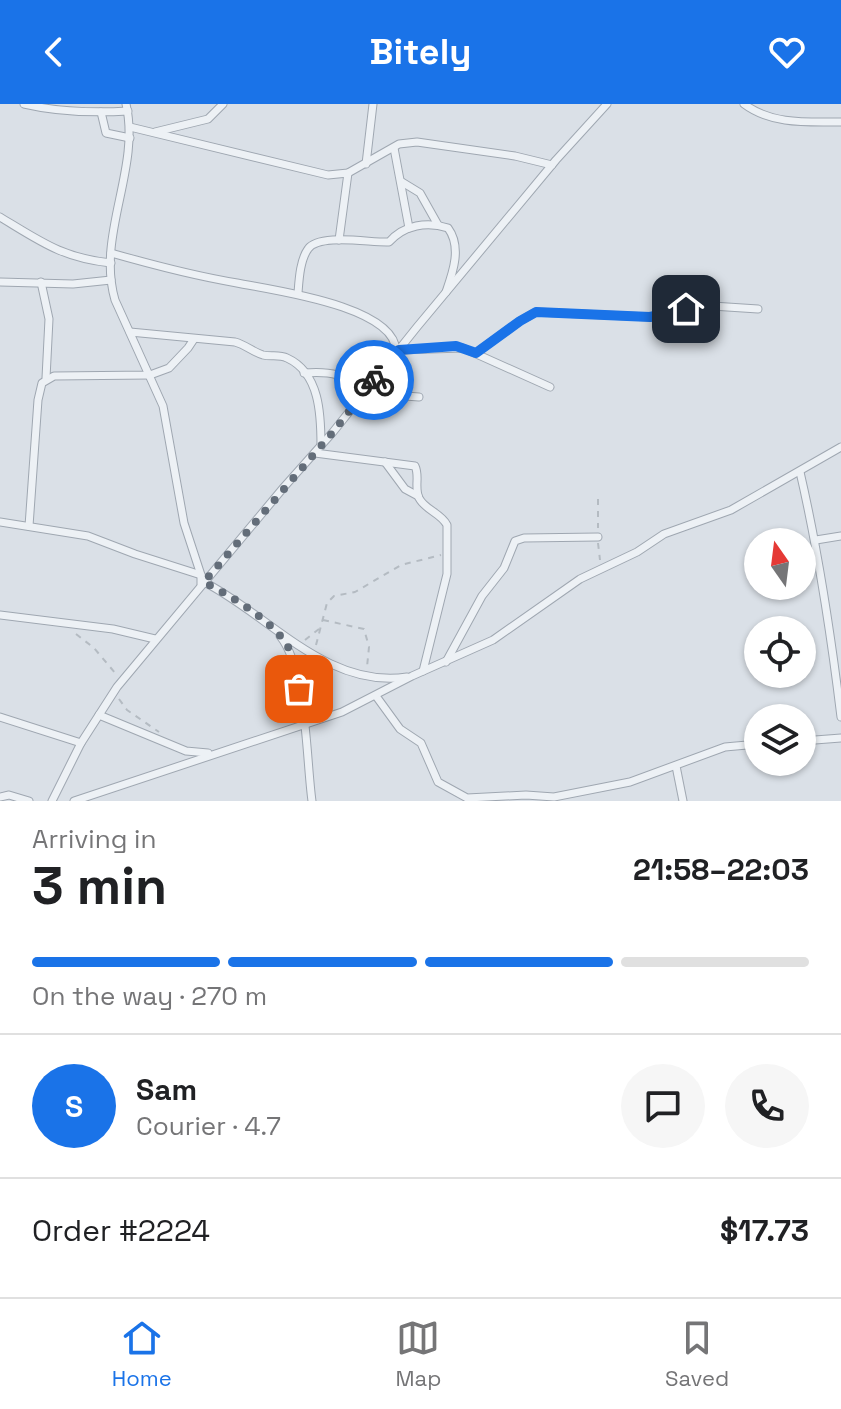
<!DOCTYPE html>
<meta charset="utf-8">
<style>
body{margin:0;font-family:"Space Grotesk",sans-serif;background:#f6f6f6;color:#202124;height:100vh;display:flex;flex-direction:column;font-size:30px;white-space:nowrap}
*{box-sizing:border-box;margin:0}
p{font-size:26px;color:#757577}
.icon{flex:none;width:44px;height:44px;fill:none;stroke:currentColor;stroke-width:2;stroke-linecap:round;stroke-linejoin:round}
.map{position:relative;height:697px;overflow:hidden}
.sheet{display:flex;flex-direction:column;background:#fff;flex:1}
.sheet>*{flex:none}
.needle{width:52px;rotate:346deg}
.buttons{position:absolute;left:744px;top:424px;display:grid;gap:16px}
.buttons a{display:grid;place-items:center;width:72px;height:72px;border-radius:50%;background:#fff;box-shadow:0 2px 6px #0004;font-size:40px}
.pin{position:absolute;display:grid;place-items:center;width:68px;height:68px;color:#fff;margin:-34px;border-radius:16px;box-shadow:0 4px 12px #0006}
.courier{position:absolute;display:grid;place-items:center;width:80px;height:80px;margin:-40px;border:6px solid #1a73e8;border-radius:50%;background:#fff;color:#222;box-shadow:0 2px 10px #0007}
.summary em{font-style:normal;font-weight:600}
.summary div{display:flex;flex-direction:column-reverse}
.summary{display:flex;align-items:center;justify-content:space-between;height:136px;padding:0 32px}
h1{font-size:52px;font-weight:600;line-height:60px}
.bar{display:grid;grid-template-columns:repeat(4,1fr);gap:12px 8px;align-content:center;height:96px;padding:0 32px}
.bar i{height:10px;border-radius:6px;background:#e0e0e0}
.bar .active{background:#1a73e8}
.bar p{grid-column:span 4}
.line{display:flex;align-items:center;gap:20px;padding:0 32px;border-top:2px solid #e0e0e0}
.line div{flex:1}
.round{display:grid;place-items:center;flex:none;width:84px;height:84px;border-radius:42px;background:#f6f6f6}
header{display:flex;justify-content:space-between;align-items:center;height:104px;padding:0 32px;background:#1a73e8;color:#fff;font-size:36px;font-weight:600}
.tab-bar{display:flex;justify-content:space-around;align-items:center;height:112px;border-top:2px solid #e0e0e0;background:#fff;font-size:22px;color:#757577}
.tab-bar a{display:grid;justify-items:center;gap:4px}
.tab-bar .active{color:#1a73e8}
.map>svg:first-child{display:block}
</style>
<header><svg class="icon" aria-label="back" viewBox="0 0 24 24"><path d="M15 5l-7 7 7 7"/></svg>Bitely<svg class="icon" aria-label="heart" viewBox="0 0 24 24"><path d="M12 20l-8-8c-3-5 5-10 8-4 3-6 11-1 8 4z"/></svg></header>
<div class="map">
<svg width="841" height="697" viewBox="0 0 841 697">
<rect width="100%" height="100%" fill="#dae0e7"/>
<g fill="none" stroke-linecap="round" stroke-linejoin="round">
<g stroke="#9fa7b1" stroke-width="9">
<g id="street">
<path d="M24,0C58,8 93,9 128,7"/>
<path d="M126,0C141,65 96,131 115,196L163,302L184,419L201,471V480"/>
<path d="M744,0C772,21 808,18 841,18"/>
<path d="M101,8L106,29L130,34"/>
<path d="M130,23L328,71L348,69L399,40L417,38L515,52L552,61"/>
<path d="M155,28L208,15L223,0"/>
<path d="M394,44L409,124"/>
<path d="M366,60L373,0"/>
<path d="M402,78L420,89L438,121"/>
<path d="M0,113C40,137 62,154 111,159"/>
<path d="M339,136L348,69"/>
<path d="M111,149C153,161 195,172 237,179C271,186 397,202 396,248"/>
<path d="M0,178L73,180L111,176"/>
<path d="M41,178L49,215L46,274"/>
<path d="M298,189C299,176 300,156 308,145C319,129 371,139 389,138C404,121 427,117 448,124C462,143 453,168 446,188"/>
<path d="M130,228L235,238C246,241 253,248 263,251C271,253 279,250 287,254C320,269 321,311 321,342"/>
<path d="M399,246L463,244L550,283"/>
<path d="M476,249L520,217L536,208L650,213L697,201L758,205"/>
<path d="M304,269C328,267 349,269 363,291"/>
<path d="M364,289L419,293"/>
<path d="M315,349L415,362C420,372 414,383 419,394C425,406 441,409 447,421V470L423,567"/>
<path d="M385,358L405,385L418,392"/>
<path d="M800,368C819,450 831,531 841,613"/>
<path d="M0,418L88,432L135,450L201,471"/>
<path d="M29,422L38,296L42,279L54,272L150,271L169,264L188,244L194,235"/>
<path d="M816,436L841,432"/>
<path d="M204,478C269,511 327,585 407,573"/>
<path d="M0,511L113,525L155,535"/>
<path d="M280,532C307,565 306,654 312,697"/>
<path d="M446,558L482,492L504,464L515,437L524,434L598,433"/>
<path d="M376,592L400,625L421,639L438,678L467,694L526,691L554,693L630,678L725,643L758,640"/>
<path d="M99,611L186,647L208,649"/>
<path d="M0,613L81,639"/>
<path d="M802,637L841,634"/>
<path d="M676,662L683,697"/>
<path d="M0,693L9,691L29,697"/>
<path d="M52,697L81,639L117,583L284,383L333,328L417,223L556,56L607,0"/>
<path d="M74,697L342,608L412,572L493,536L580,475L637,448L664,430L731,406L841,343"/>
</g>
</g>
<g stroke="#b4bbc2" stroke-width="2" stroke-dasharray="6 6" stroke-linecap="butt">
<path d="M598,395V424"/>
<path d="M598,439L600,456"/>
<path d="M323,516L364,525L369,543L367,563"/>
<path d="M76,530L94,544L116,570"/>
<path d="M305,536L319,525"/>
<path d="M316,541L327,499L334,492L355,488L401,461L441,451"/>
<path d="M119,595L127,606L159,628"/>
</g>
<use href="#street" stroke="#edf1f5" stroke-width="7"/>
</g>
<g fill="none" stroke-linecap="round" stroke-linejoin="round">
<path stroke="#636d79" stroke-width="8" stroke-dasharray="0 14.4" d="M299,585C296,571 294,555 288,543C273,516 230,492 204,478L333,328L374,276"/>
<path stroke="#1a73e8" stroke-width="10" d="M374,276L399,246L456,242L476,249L520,217L536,208L650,213L686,205"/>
</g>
</svg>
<div class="buttons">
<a><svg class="needle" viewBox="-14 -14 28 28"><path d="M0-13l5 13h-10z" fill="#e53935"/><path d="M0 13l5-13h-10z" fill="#757577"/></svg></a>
<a><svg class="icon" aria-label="locate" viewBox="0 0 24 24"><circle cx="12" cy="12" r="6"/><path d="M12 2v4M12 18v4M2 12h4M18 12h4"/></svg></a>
<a><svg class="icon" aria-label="layers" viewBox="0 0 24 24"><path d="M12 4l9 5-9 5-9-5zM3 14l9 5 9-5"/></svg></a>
</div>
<div class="pin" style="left:299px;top:585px;background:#ea580c"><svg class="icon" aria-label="bag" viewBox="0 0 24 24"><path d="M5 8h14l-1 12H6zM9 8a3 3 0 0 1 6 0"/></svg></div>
<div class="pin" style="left:686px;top:205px;background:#1f2937"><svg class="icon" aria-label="home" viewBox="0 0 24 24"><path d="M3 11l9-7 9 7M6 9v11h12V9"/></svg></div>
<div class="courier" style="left:374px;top:276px"><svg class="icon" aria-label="bike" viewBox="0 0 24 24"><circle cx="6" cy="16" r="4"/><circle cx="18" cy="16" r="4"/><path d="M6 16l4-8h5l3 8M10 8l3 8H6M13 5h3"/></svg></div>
</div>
<section class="sheet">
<div class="summary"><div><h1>3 min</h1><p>Arriving in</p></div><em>21:58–22:03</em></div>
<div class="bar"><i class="active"></i><i class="active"></i><i class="active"></i><i></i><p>On the way · 270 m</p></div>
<div class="line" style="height:144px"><b class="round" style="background:#1a73e8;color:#fff">S</b><div><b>Sam</b><p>Courier · 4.7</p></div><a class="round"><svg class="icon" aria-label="chat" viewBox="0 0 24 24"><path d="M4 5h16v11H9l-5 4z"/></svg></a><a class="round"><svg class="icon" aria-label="phone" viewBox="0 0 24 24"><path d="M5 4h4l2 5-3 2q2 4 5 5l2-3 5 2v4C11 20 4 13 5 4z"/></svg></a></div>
<div class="line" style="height:104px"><div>Order #2224</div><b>$17.73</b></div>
</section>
<nav class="tab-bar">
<a class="active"><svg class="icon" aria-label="home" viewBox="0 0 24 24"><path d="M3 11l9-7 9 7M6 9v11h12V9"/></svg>Home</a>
<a><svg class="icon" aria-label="map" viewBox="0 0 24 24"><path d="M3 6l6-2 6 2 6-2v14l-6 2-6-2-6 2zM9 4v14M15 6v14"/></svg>Map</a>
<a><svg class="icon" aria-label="saved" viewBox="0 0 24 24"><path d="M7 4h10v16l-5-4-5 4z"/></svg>Saved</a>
</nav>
